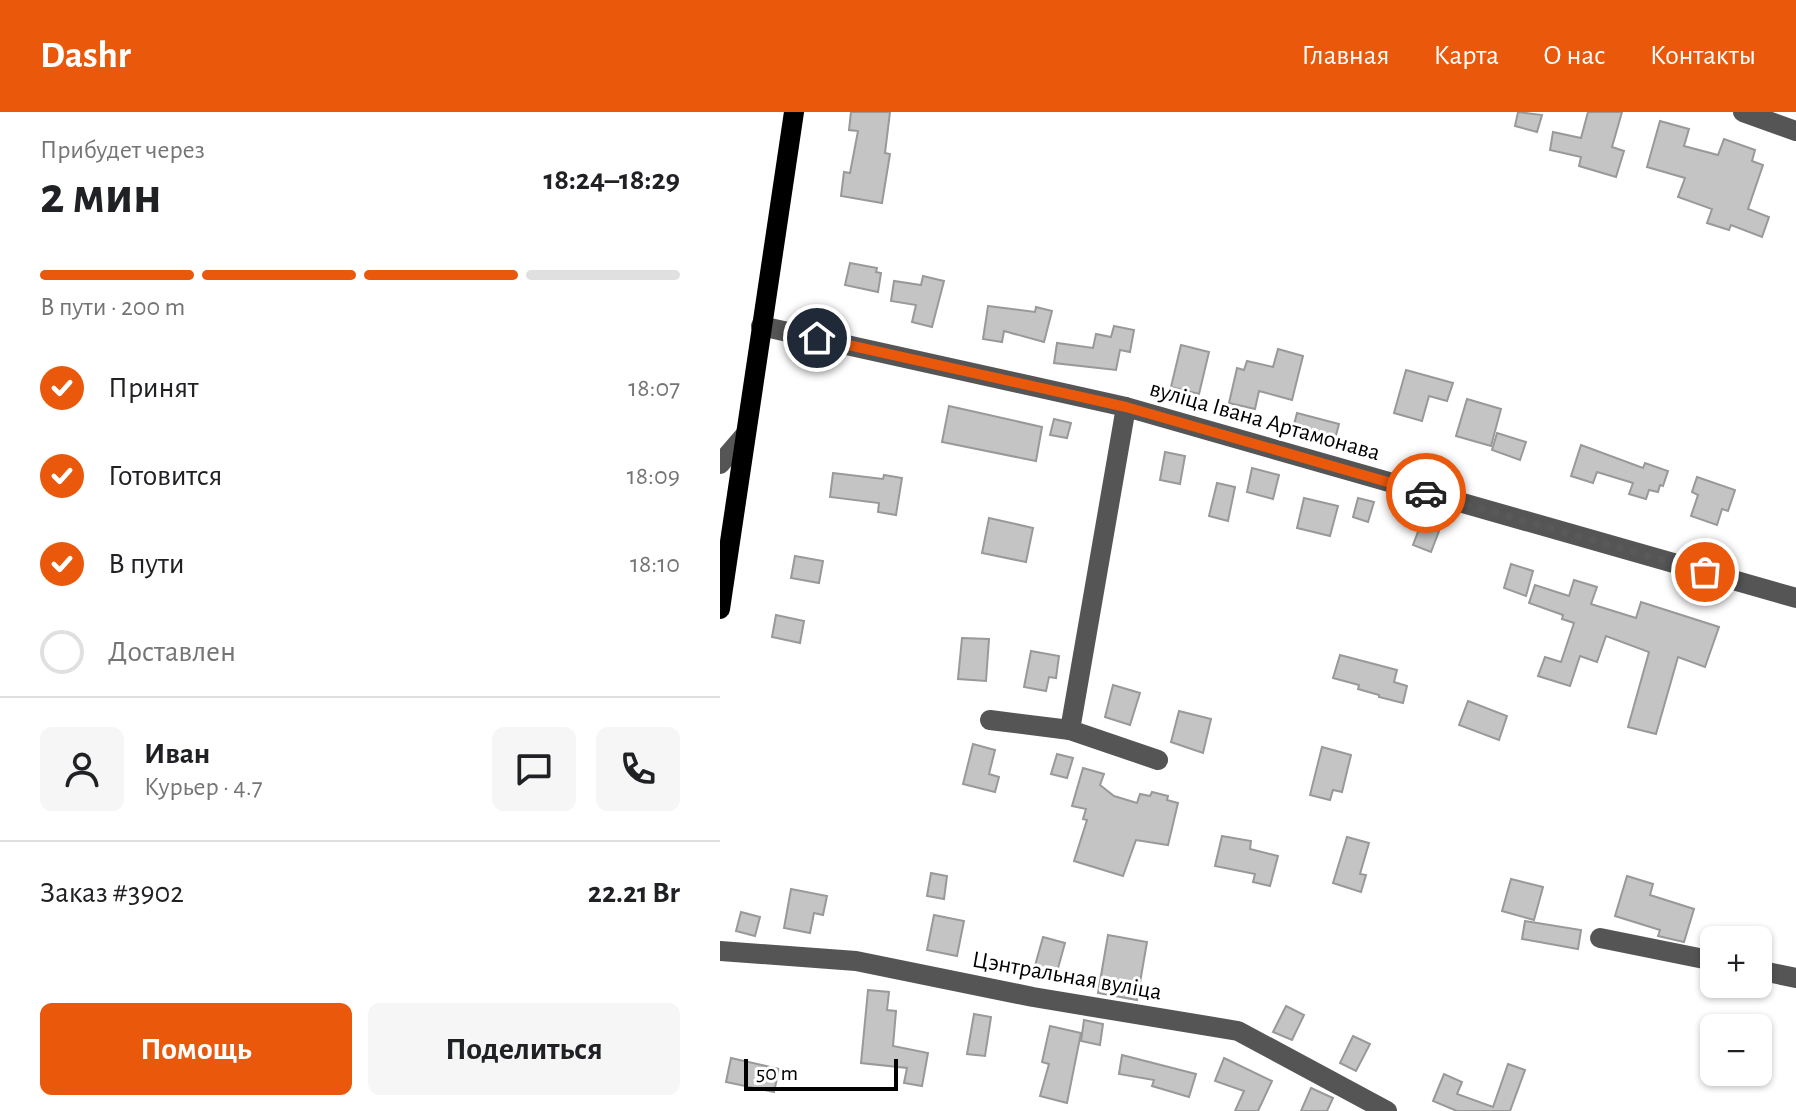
<!DOCTYPE html>
<html lang="ru">
<meta charset="utf-8">
<style>
body{margin:0;font-family:"Alegreya Sans",sans-serif;background:#f6f6f6;color:#202124;height:100vh;display:flex;flex-direction:column;font-size:30px;white-space:nowrap}
*{box-sizing:border-box;margin:0}
p{font-size:26px;color:#757577}
.icon{flex:none;width:44px;height:44px;fill:none;stroke:currentColor;stroke-width:2;stroke-linecap:round;stroke-linejoin:round}
.map{position:relative;flex:1;overflow:hidden}
.drawer{display:flex;flex-direction:column;background:#fff;width:720px}
.drawer>*{flex:none}
.tools{position:absolute;left:980px;top:814px;display:grid;gap:16px}
.tools a{display:grid;place-items:center;width:72px;height:72px;border-radius:12px;background:#fff;box-shadow:0 2px 6px #0004;font-size:40px}
.scale{position:absolute;left:24px;bottom:20px;width:154px;box-sizing:border-box;padding-left:8px;border:4px solid #000;border-top:0;font-size:22px;line-height:28px;white-space:nowrap;color:#000;-webkit-text-stroke:6px #fff;paint-order:stroke}
.pin{position:absolute;display:grid;place-items:center;width:68px;height:68px;color:#fff;margin:-34px;border:4px solid #fff;border-radius:50%;box-shadow:0 2px 8px #0007}
.courier{position:absolute;display:grid;place-items:center;width:80px;height:80px;margin:-40px;border:6px solid #ea580c;border-radius:50%;background:#fff;color:#222;box-shadow:0 2px 10px #0007}
.summary em{font-style:normal;font-weight:700}
.summary div{display:flex;flex-direction:column-reverse}
.summary{display:flex;align-items:center;justify-content:space-between;height:136px;padding:0 40px}
h1{font-size:52px;font-weight:700;line-height:60px}
.bar{display:grid;grid-template-columns:repeat(4,1fr);gap:12px 8px;align-content:center;height:96px;padding:0 40px}
.bar i{height:10px;border-radius:6px;background:#e0e0e0}
.bar .current{background:#ea580c}
.bar p{grid-column:span 4}
.line{display:flex;align-items:center;gap:20px;padding:0 40px;border-top:2px solid #e0e0e0}
.line div{flex:1}
.round{display:grid;place-items:center;flex:none;width:84px;height:84px;border-radius:12px;background:#f6f6f6}
ol{padding:0 40px;list-style:none}
li{display:flex;align-items:center;gap:24px;height:88px}
li p{margin-inline-start:auto}
li .icon{padding:8px;border-radius:50%;background:#ea580c;color:#fff;stroke-width:4}
li:last-child{color:#757577}
li i{width:44px;height:44px;border:4px solid #e0e0e0;border-radius:50%}
.primary-button{display:flex;gap:16px;margin-top:auto;padding:16px 40px}
.primary-button a{flex:1;height:92px;border-radius:12px;background:#ea580c;color:#fff;font-size:32px;font-weight:700;line-height:92px;text-align:center}
.primary-button a+a{background:#f6f6f6;color:#202124}
header{display:flex;align-items:center;gap:48px;box-sizing:border-box;height:112px;padding:0 40px;background:#ea580c;color:#fff}
header strong{font-size:38px}
nav{display:flex;gap:44px;margin-inline-start:auto;font-size:28px}
main{display:flex;flex:1;min-height:0}
.map>svg:first-child{display:block}
</style>
<header>
<strong>Dashr</strong>
<nav><a>Главная</a><a>Карта</a><a>О нас</a><a>Контакты</a></nav>
</header>
<main>
<section class="drawer">
<div class="summary"><div><h1>2 мин</h1><p>Прибудет через</p></div><em>18:24–18:29</em></div>
<div class="bar"><i class="current"></i><i class="current"></i><i class="current"></i><i></i><p>В пути · 200 m</p></div>
<ol>
<li><svg class="icon" aria-label="check" viewBox="0 0 24 24"><path d="M5 12l5 5 9-10"/></svg>Принят<p>18:07</p></li>
<li><svg class="icon" aria-label="check" viewBox="0 0 24 24"><path d="M5 12l5 5 9-10"/></svg>Готовится<p>18:09</p></li>
<li><svg class="icon" aria-label="check" viewBox="0 0 24 24"><path d="M5 12l5 5 9-10"/></svg>В пути<p>18:10</p></li>
<li><i></i>Доставлен</li>
</ol>
<div class="line" style="height:144px"><a class="round"><svg class="icon" aria-label="person" viewBox="0 0 24 24"><circle cx="12" cy="8" r="4"/><path d="M4 21q1-7 8-7t8 7"/></svg></a><div><b>Иван</b><p>Курьер · 4.7</p></div><a class="round"><svg class="icon" aria-label="chat" viewBox="0 0 24 24"><path d="M4 5h16v11H9l-5 4z"/></svg></a><a class="round"><svg class="icon" aria-label="phone" viewBox="0 0 24 24"><path d="M5 4h4l2 5-3 2q2 4 5 5l2-3 5 2v4C11 20 4 13 5 4z"/></svg></a></div>
<div class="line" style="height:104px"><div>Заказ #3902</div><b>22.21 Br</b></div>
<div class="primary-button"><a>Помощь</a><a>Поделиться</a></div>
</section>
<div class="map">
<svg width="1076" height="999" viewBox="0 0 1076 999">
<rect width="100%" height="100%" fill="#fff"/>
<g fill="#c4c4c4" stroke="#999" stroke-width="2">
<path d="M131,0H170L165,41L170,42L162,91L121,84L124,60L130,61L138,19L129,18Z"/>
<path d="M798,0L822,3L817,20L795,14Z"/>
<path d="M868,0H902L892,35L904,39L896,65L859,54L861,45L830,38L833,20L861,26Z"/>
<path d="M940,9L969,17L964,34L998,43L1004,27L1035,38L1032,49L1043,53L1028,97L1049,105L1042,125L1011,113L1009,118L987,111L992,97L958,85L965,66L927,55Z"/>
<path d="M130,151L157,156L156,160L161,161L158,180L125,173Z"/>
<path d="M203,164L224,169L212,215L192,210L196,193L171,189L174,169L201,173Z"/>
<path d="M268,194L315,200L316,195L332,199L324,230L284,219L282,230L263,227Z"/>
<path d="M394,214L414,218L410,240L400,238L396,258L334,251L337,231L373,236L376,222L391,225Z"/>
<path d="M461,233L489,240L479,282L451,275Z"/>
<path d="M558,237L583,244L572,288L539,279L535,297L509,291L517,256L524,258L527,249L553,255Z"/>
<path d="M686,258L733,271L727,289L709,284L702,309L674,301Z"/>
<path d="M747,287L781,297L771,334L736,324Z"/>
<path d="M229,294L322,315L316,349L222,330Z"/>
<path d="M577,301L619,312L614,331L572,320Z"/>
<path d="M334,307L351,311L347,326L330,323Z"/>
<path d="M777,321L806,330L800,348L772,338Z"/>
<path d="M861,333L923,356L925,351L948,359L943,374L940,373L938,380L929,378L926,387L909,382L913,371L877,360L873,371L851,364Z"/>
<path d="M445,340L465,344L460,372L440,368Z"/>
<path d="M532,356L559,363L553,387L527,380Z"/>
<path d="M113,361L163,367L164,363L182,366L176,403L158,400L159,391L110,385Z"/>
<path d="M977,365L1015,378L1008,399L1002,397L997,413L971,404L978,383L972,380Z"/>
<path d="M497,371L515,375L508,409L489,404Z"/>
<path d="M584,386L618,394L610,424L577,416Z"/>
<path d="M638,386L654,390L648,410L633,405Z"/>
<path d="M269,406L313,416L306,450L262,441Z"/>
<path d="M701,412L719,419L711,440L693,433Z"/>
<path d="M75,444L103,449L99,471L71,466Z"/>
<path d="M791,452L813,459L806,484L784,476Z"/>
<path d="M854,468L877,475L871,492L916,506L921,490L999,515L985,555L958,545L936,622L908,615L929,540L886,524L877,550L860,544L850,574L818,564L825,545L841,550L854,511L842,507L843,503L809,491L815,473L849,484Z"/>
<path d="M56,503L84,509L80,531L52,525Z"/>
<path d="M242,526L269,527L266,569L238,567Z"/>
<path d="M311,539L339,544L336,566L329,565L326,579L304,575Z"/>
<path d="M620,543L677,558L674,570L687,574L683,591L659,585V583L638,577L639,573L613,566Z"/>
<path d="M393,573L420,581L410,613L385,605Z"/>
<path d="M748,589L787,604L779,628L739,613Z"/>
<path d="M459,599L491,607L483,641L451,630Z"/>
<path d="M253,632L275,638L269,662L279,665L275,680L243,672Z"/>
<path d="M602,635L631,643L622,680L613,678L610,688L590,683Z"/>
<path d="M337,642L353,646L347,666L331,662Z"/>
<path d="M363,656L384,662L380,673L394,684L417,691L420,682L430,684L432,680L448,684L447,688L458,691L448,733L416,728L403,764L354,749L367,708L363,707L366,697L352,694Z"/>
<path d="M502,724L531,729L530,737L558,744L550,774L533,770L535,762L495,754Z"/>
<path d="M627,725L649,731L640,762L646,763L641,780L613,771Z"/>
<path d="M211,761L227,764L224,787L207,784Z"/>
<path d="M907,764L933,772L930,783L974,797L964,830L938,824L940,818L895,804Z"/>
<path d="M791,767L823,775L814,808L782,799Z"/>
<path d="M71,777L107,784L103,803L94,801L90,821L64,816Z"/>
<path d="M21,800L40,805L35,824L16,819Z"/>
<path d="M214,803L244,809L237,844L207,838Z"/>
<path d="M805,809L861,818L858,837L802,827Z"/>
<path d="M388,823L427,830L417,888L378,881Z"/>
<path d="M323,825L345,831L335,867L313,861Z"/>
<path d="M148,878L169,880L167,898L176,899L173,934L208,941L202,974L184,971L187,956L141,951Z"/>
<path d="M566,894L584,903L572,928L553,920Z"/>
<path d="M254,902L271,905L265,944L247,942Z"/>
<path d="M364,908L383,912L380,933L361,929Z"/>
<path d="M330,914L361,921L347,991L320,984L329,952L322,950Z"/>
<path d="M633,924L650,932L636,959L620,951Z"/>
<path d="M402,943L476,962L469,985L432,974L434,968L399,962Z"/>
<path d="M11,946L59,957L54,980L6,970Z"/>
<path d="M504,946L552,969L538,999H515L524,979L495,969Z"/>
<path d="M788,952L805,958L790,999H737L713,989L724,962L742,970L737,982L773,995Z"/>
<path d="M591,976L613,986L607,999H581Z"/>
</g>
<g fill="none" stroke-linecap="round" stroke-linejoin="round">
<g stroke="#555" stroke-width="20">
<path d="M1023,0L1076,19"/>
<path d="M41,214L406,295L1076,486"/>
<path d="M406,295L350,618L438,648"/>
<path d="M0,352L25,323"/>
<path d="M270,608L350,618"/>
<path d="M880,826L994,849"/>
<path d="M0,839L136,849L313,885L518,919L667,999"/>
<path d="M1038,858L1076,866"/>
</g>
<path stroke="#000" stroke-width="20" d="M0,497L74,0"/>
</g>
<g fill="none" stroke-linecap="round" stroke-linejoin="round">
<path stroke="#595959" stroke-width="8" stroke-dasharray="0 14.4" d="M706,381L985,460"/>
<path stroke="#ea580c" stroke-width="10" d="M97,226L406,295L706,381"/>
</g>
<g text-anchor="middle" stroke-width="6" stroke-linejoin="round" paint-order="stroke">
<g font-size="24" fill="#000" stroke="#fff">
<text transform="translate(545 308) rotate(16)" y="8">вуліца Івана Артамонава</text>
<text transform="translate(347 863) rotate(10)" y="8">Цэнтральная вуліца</text>
</g>
</g>
</svg>
<div class="tools">
<a>+</a>
<a>−</a>
</div>
<div class="scale">50 m</div>
<div class="pin" style="left:985px;top:460px;background:#ea580c"><svg class="icon" aria-label="bag" viewBox="0 0 24 24"><path d="M5 8h14l-1 12H6zM9 8a3 3 0 0 1 6 0"/></svg></div>
<div class="pin" style="left:97px;top:226px;background:#1f2937"><svg class="icon" aria-label="home" viewBox="0 0 24 24"><path d="M3 11l9-7 9 7M6 9v11h12V9"/></svg></div>
<div class="courier" style="left:706px;top:381px"><svg class="icon" aria-label="car" viewBox="0 0 24 24"><path d="M5 17H2v-5l4-1 3-4h7l3 4 3 1v5h-3M9 17h6M6 11h13"/><circle cx="7" cy="17" r="2"/><circle cx="17" cy="17" r="2"/></svg></div>
</div>
</main>
